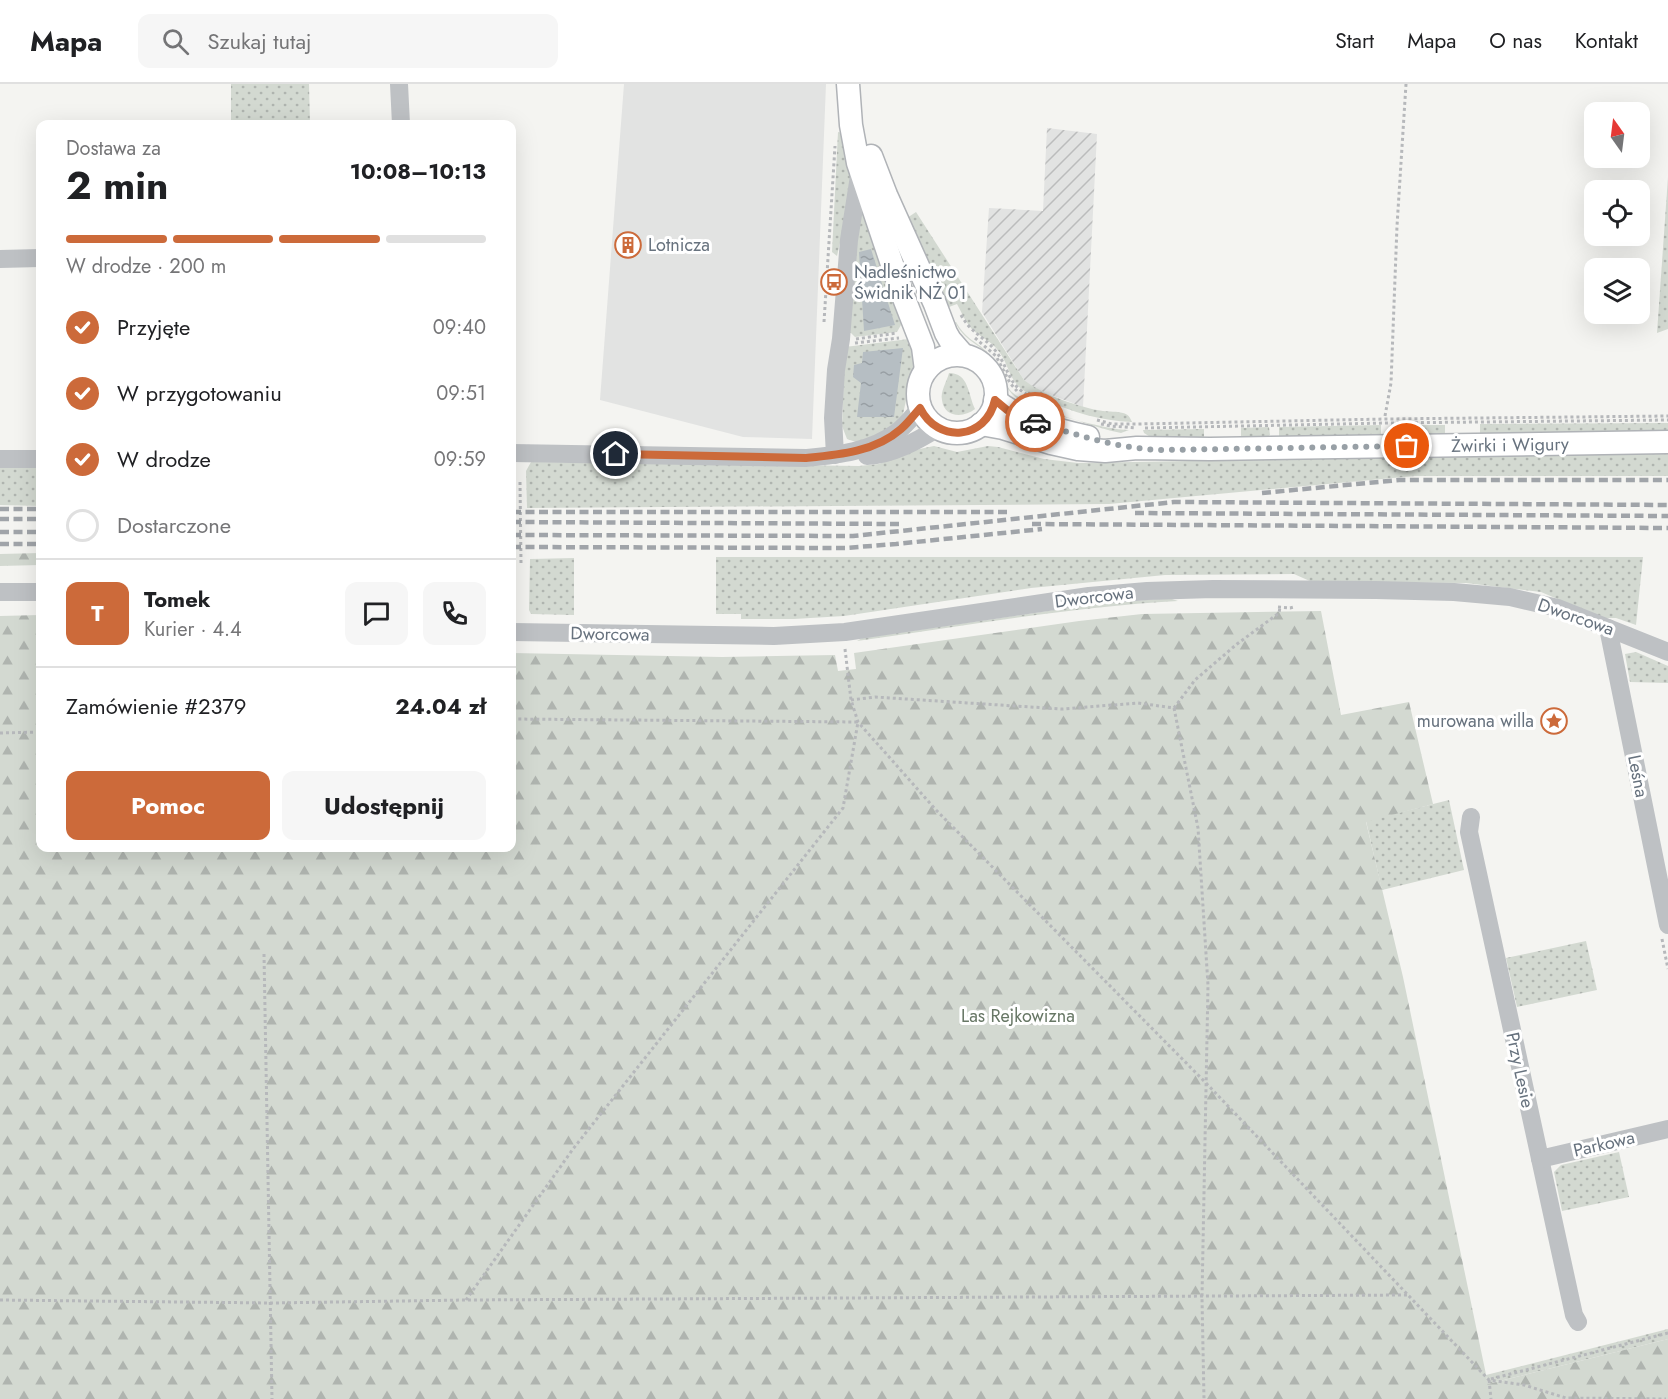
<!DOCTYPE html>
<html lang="pl">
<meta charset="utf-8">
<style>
body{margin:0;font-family:Jost,sans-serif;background:#f6f6f6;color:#202124;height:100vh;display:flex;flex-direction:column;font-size:22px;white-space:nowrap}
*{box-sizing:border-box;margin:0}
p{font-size:20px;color:#757577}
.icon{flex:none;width:33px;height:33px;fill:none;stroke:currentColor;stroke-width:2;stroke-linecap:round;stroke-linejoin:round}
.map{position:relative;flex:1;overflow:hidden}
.drawer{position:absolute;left:36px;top:36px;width:480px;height:732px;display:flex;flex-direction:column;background:#fff;border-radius:12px;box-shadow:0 6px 24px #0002}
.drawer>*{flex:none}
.needle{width:39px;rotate:346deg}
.buttons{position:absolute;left:1584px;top:18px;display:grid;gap:12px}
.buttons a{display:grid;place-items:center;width:66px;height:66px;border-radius:12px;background:#fff;box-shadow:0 6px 24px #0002;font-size:30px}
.pin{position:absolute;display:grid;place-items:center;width:51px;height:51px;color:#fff;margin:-26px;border:3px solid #fff;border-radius:50%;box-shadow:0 2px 6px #0007}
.courier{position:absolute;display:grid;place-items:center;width:60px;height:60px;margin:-30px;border:4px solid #cc6a3a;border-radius:50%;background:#fff;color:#222;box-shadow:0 2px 8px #0007}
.overview em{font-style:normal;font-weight:700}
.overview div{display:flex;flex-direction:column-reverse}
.overview{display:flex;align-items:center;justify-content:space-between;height:102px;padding:0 30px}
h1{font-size:39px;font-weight:700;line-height:45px}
.bar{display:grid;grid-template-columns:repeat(4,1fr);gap:9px 6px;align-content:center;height:72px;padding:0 30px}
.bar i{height:8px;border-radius:4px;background:#e0e0e0}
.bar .active{background:#cc6a3a}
.bar p{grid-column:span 4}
.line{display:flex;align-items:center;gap:15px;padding:0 30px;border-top:2px solid #e0e0e0}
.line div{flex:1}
.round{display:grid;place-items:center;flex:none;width:63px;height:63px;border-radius:12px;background:#f6f6f6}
ol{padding:0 30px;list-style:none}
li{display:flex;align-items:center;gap:18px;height:66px}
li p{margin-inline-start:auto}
li .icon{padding:6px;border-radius:50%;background:#cc6a3a;color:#fff;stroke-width:4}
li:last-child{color:#757577}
li i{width:33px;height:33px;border:3px solid #e0e0e0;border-radius:50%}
.cta{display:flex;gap:12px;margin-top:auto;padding:12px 30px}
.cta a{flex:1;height:69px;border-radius:12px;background:#cc6a3a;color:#fff;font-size:24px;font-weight:700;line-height:69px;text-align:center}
.cta a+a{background:#f6f6f6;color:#202124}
header{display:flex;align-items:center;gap:36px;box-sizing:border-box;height:84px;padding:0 30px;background:#fff;border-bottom:2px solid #e0e0e0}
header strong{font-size:28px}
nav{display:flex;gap:33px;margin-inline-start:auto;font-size:21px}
.search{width:420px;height:54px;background:#f6f6f6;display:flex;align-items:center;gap:15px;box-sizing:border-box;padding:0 21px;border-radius:12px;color:#757577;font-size:22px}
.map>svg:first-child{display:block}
</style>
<header>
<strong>Mapa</strong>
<div class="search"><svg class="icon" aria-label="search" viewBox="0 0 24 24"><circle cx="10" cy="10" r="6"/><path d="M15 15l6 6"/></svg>Szukaj tutaj</div>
<nav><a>Start</a><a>Mapa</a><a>O nas</a><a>Kontakt</a></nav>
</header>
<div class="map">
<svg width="1668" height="1315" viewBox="0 0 1668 1315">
<defs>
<pattern id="industrial-furrows" width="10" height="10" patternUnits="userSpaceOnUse" patternTransform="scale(1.5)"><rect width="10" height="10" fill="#e2e3e2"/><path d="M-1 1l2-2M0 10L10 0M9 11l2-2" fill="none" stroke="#bbbcbc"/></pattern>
<pattern id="green-dots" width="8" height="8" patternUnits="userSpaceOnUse" patternTransform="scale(1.5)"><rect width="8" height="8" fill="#d3d9d1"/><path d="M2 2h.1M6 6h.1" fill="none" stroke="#afb4af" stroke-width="1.8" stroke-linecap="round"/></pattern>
<pattern id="forest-firs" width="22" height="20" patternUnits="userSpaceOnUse" patternTransform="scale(1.5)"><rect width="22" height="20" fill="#d3d9d1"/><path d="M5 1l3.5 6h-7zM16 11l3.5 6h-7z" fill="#afb4af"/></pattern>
<pattern id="water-ripples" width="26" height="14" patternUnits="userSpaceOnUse" patternTransform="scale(1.5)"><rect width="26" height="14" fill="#b6bec3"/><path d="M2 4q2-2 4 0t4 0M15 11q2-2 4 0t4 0" fill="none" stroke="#989fa4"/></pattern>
</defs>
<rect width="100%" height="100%" fill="#f4f4f1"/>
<path fill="#e2e3e2" d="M624,0H826L812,355L743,353L600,316Z"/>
<path fill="url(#industrial-furrows)" d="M1047,44L1097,50L1083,323L1033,304L1024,296L982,228L989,124L1043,127Z"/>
<g fill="url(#green-dots)">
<path d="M231,0H309L310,40H231Z"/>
<path d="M838,48L842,49L852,83L850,114L837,172L832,168Z"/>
<path d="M1668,93V245L1657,249Z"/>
<path d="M860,113L903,241H901L897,248L855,253L851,249L847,248Z"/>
<path d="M916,128L1024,296C1041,310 1081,324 1103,327C1110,328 1116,327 1123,329C1128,330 1130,333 1132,338C1101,337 1073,328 1044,316C1035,312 1026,309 1019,303C1008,292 1007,275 996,264C990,257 981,253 974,247C966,240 962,229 957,220L949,223L904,136Z"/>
<path d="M955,238H956C967,257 976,256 989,270C999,280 1001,295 1010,306C1026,325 1104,346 1129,346L1121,349C1106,346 1091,341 1076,336C1055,330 1028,326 1012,310C1002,299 1000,284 991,274C979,259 964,257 955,238Z"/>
<path d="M909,255L914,274L913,285L903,330L896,341L859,359L847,355L842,342L845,263Z"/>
<path d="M949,289C969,289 968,310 975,325C964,334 944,334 942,316C940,308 947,297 949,289Z"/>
<path d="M1668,339V349L1485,352L1480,349V340Z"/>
<path d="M1381,341V350L1378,353L1283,356L1279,352V343Z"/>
<path d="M1391,341H1445V350L1440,353L1394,354L1391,351Z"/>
<path d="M1269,343L1270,351L1266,355L1244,356L1241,353V344Z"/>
<path d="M1204,345V354H1152L1144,349L1143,346Z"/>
<path d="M934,362L957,368L988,362L998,363L1044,375L1078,379L1668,368V392H1415L1109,420L527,424L526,387L531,378L859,382L879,380L910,367Z"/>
<path d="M0,384H40V422L0,421Z"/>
<path d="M716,473H1643L1636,541L1616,534H1602L1541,508L1466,499L1312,498L1294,490L1165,491L1031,504L844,532L794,535H741V530H716Z"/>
<path d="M574,474V531L531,530L529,526L530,475Z"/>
<path d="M1169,514L1178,517C1070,523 964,542 857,557L862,554L1096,520Z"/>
<path d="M1636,568L1668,582V599L1630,598L1625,570Z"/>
<path d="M1449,716L1464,786L1382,806L1366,737Z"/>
<path d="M1586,857L1597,906L1517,923L1506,874Z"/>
<path d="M1619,1068L1629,1113L1562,1127L1554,1088L1561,1081Z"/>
<path d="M1668,1245V1255L1488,1300L1486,1291Z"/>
</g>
<g fill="url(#forest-firs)">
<path d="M40,469V481L0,482V470Z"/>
<path d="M1321,527L1341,631L1409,618L1433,720L1366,738L1403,893L1488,1300L1668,1255V1315H0V532L40,531V764H512V569L722,573L835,571L838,587L856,585L854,569L1079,537L1142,530Z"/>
</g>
<g fill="url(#water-ripples)">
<path d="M871,165L895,241L864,247L859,168Z"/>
<path d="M903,264L894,333H857L861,299L853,293L854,281L862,279L863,268Z"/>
</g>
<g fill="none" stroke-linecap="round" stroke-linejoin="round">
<g stroke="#b0b3b7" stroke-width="25">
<g id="major">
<path d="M848,0L851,41L858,79L900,204L923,263L926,286"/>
<path d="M871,72L886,111L935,220L946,249L950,256L963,271"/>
<circle cx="957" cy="310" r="39"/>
<path d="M995,316C1021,337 1057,346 1088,353"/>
<path d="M981,340L1003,344L1051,359L1078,365L1105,367L1137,364L1210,365L1668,358"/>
</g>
</g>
<g stroke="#b6b8bb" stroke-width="3" stroke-dasharray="3 3" stroke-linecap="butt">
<path d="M961,231C972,250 982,251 994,265C1003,275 1006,287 1013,298C1023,313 1046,319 1062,326"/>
<path d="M824,238L835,62"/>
<path d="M975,254L996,272L1010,299L1017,307"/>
<path d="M856,255L897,249"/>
<path d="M855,259L899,254"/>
<path d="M1385,332L1391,299L1397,142L1406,0"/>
<path d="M1097,336L1112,340H1138L1385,335L1668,332"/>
<path d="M1101,340L1111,342L1136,344"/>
<path d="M1145,344L1385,339L1668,336"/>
<path d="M520,398L521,480"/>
<path d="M1278,523L1290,524L1294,523"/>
<path d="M845,565L851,616L858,638L936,726L1206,999L1489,1296L1524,1301L1566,1314L1666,1315"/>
<path d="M851,616L875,613L1062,625L1138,619L1174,624L1195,596L1237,560L1279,529L1280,523"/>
<path d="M1174,624L1198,744L1208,901L1202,1213L1204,1315"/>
<path d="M0,649L40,648"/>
<path d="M1662,855L1668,885"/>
<path d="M264,870L272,1315"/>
<path d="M0,1216L271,1219L466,1216L1408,1211"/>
<path d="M466,1216L573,1065L843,724L858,638L512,635"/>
<path d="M1491,1295L1668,1249"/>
<path d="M1489,1296L1491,1315"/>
</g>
<g stroke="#bec1c4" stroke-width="18">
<path d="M399,0L401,40"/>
<path d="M0,175L40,174"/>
<path d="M512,369L806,374C837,371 870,368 897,348C906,341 913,332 920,324"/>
<path d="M835,371L833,334L836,286L841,255L849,156L860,86"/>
<path d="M867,372C892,371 917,357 938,344"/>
<path d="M0,375H40"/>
<path d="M0,508H40"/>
<path d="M1608,544L1668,841"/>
<path d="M512,548L774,552L845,548L1089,512L1147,507L1213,505L1376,506L1454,508L1510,513L1558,524L1668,568"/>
<path d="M1471,733L1469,748L1574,1231L1578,1238"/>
<path d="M1540,1075L1668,1045"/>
</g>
<use href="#major" stroke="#fff" stroke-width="22"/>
<g stroke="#a0a4a9" stroke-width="4.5" stroke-dasharray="9 4.5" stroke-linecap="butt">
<path d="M1262,409L1399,396H1668"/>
<path d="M0,425H40"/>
<path d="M512,428H1009"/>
<path d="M1135,429L1668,432"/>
<path d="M0,435H40"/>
<path d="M512,438L900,440"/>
<path d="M1032,440L1668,444"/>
<path d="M0,448H40"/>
<path d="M512,451L853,452L1174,418L1668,421"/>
<path d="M0,460H40"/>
<path d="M512,463L845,464L896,460L1042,445"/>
</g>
</g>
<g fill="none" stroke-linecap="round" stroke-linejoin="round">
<path stroke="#98a0a6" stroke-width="6" stroke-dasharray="0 10.8" d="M1035,338C1077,351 1119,365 1162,366L1407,362"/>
<path stroke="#cc6a3a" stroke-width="8" d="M616,370L806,374C838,371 875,368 901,345C908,339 914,331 920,324C938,360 986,356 995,316L1007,326L1035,338"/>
</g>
<defs>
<g id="building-ring" transform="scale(1.35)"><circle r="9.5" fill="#fff" stroke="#cc6a3a" stroke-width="1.5"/><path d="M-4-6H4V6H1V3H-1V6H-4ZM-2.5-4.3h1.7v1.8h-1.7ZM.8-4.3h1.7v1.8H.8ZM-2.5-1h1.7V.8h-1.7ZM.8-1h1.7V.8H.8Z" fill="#cc6a3a"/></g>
<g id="bus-ring" transform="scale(1.35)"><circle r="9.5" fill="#fff" stroke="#cc6a3a" stroke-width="1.5"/><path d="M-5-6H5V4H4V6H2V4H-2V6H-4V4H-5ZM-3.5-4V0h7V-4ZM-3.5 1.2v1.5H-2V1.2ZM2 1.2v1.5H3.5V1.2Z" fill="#cc6a3a"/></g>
<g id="sight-ring" transform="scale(1.35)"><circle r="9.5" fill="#fff" stroke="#cc6a3a" stroke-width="1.5"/><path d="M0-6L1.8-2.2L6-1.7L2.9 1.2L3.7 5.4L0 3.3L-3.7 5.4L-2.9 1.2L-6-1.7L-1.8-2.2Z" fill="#cc6a3a"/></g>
</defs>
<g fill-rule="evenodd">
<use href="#building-ring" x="628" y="161"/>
<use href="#bus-ring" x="834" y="198"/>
<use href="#sight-ring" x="1554" y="637"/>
</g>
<g text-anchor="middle" stroke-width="6" stroke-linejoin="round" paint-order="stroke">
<g font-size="18" fill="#67727e" stroke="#fff" text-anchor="start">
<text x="648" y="167">Lotnicza</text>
<text x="854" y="194">Nadleśnictwo<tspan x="854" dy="21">Świdnik NŻ 01</tspan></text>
<text x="1534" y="643" text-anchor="end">murowana willa</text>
</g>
<g font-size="18" fill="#67727e" stroke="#fff">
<text transform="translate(1510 361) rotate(-1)" y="6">Żwirki i Wigury</text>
<text transform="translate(1094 513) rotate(-7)" y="6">Dworcowa</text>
<text transform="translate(1576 533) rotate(19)" y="6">Dworcowa</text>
<text transform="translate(610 550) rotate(1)" y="6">Dworcowa</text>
<text transform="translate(1638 692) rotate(79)" y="6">Leśna</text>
<text transform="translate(1520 986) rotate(78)" y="6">Przy Lesie</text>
<text transform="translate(1604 1060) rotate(-13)" y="6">Parkowa</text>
</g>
<g font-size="18" fill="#677765" stroke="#fff">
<text x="1018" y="938">Las Rejkowizna</text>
</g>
</g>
</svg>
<div class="buttons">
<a><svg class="needle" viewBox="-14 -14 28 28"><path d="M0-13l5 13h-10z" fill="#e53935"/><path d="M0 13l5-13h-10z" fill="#757577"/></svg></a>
<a><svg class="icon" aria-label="locate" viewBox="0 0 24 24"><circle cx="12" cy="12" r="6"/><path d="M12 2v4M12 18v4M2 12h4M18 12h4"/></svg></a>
<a><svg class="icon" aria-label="layers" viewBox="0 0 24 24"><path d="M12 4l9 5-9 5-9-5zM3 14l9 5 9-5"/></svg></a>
</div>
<div class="pin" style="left:1407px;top:362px;background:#ea580c"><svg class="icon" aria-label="bag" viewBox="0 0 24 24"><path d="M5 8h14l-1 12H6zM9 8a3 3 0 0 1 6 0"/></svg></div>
<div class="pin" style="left:616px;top:370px;background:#1f2937"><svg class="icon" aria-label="home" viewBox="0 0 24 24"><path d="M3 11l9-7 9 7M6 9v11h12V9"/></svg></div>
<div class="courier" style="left:1035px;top:338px"><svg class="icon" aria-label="car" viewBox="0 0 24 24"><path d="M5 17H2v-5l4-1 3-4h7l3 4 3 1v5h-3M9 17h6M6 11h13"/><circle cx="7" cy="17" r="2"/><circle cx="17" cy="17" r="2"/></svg></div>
<section class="drawer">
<div class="overview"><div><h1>2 min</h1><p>Dostawa za</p></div><em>10:08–10:13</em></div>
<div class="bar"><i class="active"></i><i class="active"></i><i class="active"></i><i></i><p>W drodze · 200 m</p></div>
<ol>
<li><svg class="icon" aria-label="check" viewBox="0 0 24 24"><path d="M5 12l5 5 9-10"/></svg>Przyjęte<p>09:40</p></li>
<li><svg class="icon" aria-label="check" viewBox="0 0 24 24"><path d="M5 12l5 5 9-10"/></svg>W przygotowaniu<p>09:51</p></li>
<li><svg class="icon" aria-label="check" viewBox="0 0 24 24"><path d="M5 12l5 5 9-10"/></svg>W drodze<p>09:59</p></li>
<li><i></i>Dostarczone</li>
</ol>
<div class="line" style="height:108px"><b class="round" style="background:#cc6a3a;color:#fff">T</b><div><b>Tomek</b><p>Kurier · 4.4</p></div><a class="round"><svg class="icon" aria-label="chat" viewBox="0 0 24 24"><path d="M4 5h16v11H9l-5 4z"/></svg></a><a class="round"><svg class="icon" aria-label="phone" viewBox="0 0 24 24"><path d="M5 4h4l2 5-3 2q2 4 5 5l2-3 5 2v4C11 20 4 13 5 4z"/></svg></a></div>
<div class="line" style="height:78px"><div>Zamówienie #2379</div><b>24.04 zł</b></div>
<div class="cta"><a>Pomoc</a><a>Udostępnij</a></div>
</section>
</div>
